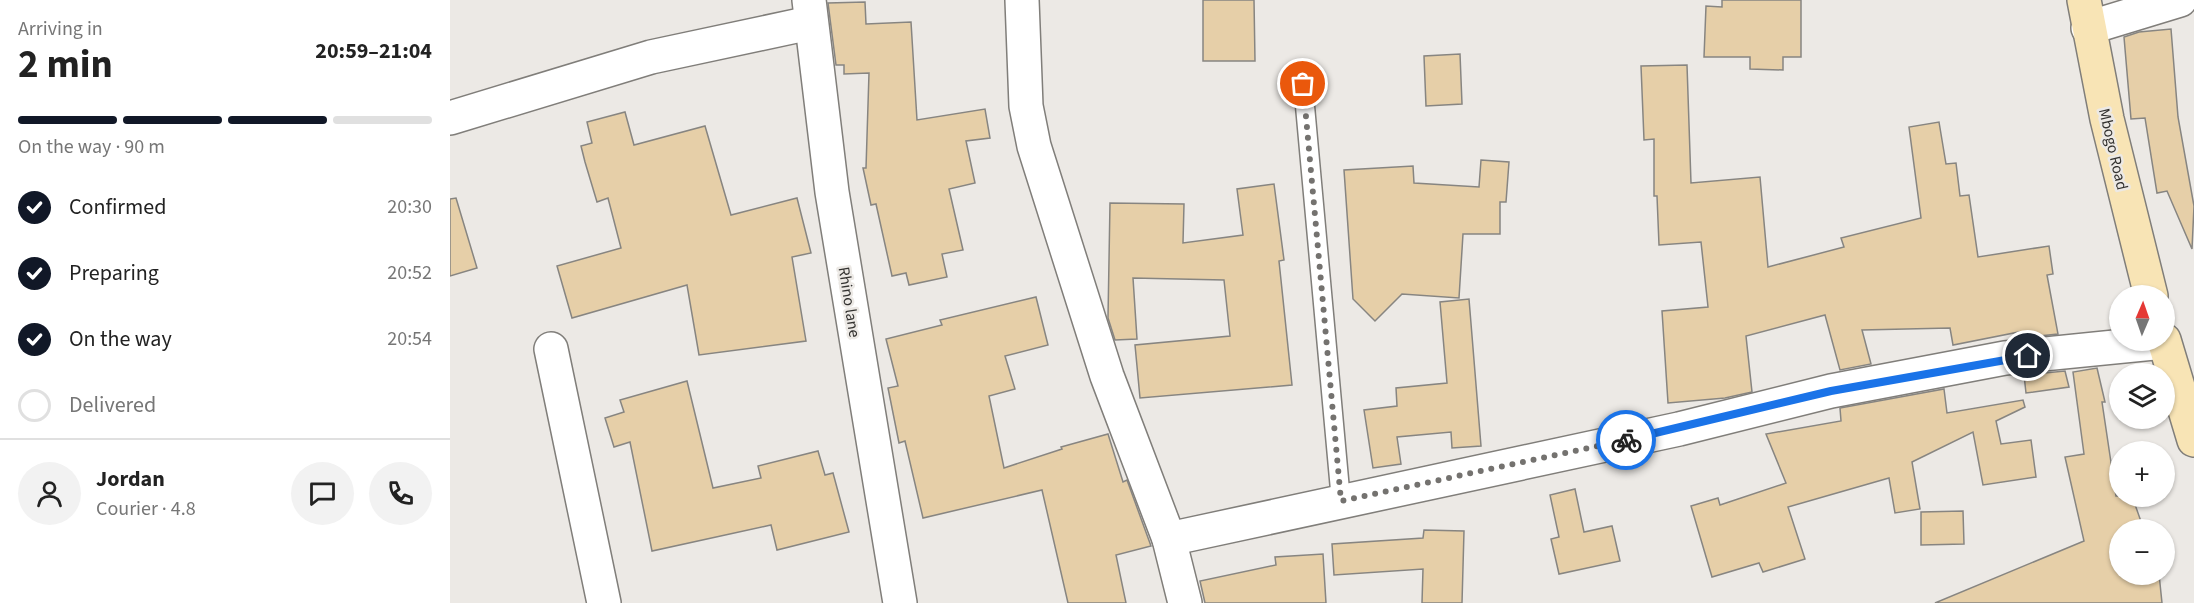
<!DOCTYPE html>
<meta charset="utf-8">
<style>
body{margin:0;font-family:"Source Sans 3",sans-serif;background:#f2f2f2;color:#222;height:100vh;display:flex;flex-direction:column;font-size:22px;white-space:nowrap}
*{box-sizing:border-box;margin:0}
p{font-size:20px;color:#767676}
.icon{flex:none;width:33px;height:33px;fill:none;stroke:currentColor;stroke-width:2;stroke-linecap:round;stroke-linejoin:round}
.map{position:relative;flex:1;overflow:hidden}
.side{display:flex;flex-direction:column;background:#fff;width:450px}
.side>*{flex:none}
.needle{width:39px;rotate:2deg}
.fabs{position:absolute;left:1659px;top:285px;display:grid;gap:12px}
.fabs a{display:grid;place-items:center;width:66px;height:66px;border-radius:50%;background:#fff;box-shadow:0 2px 4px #0004;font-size:30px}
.pin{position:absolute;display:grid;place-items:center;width:51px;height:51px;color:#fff;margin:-26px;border:3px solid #fff;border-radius:50%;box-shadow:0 2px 6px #0007}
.courier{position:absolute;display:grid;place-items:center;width:60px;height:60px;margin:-30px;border:4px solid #1a73e8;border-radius:50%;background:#fff;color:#222;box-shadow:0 2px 8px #0007}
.headline em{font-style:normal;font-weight:700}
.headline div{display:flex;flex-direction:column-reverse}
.headline{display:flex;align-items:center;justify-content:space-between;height:102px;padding:0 18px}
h1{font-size:39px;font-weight:700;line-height:45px}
.bar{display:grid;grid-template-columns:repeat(4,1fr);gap:9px 6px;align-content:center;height:72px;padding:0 18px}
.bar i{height:8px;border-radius:4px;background:#e0e0e0}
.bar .active{background:#111827}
.bar p{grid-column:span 4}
.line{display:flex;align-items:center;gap:15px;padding:0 18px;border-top:2px solid #e0e0e0}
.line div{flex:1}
.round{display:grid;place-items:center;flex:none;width:63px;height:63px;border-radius:32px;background:#f2f2f2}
ol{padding:0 18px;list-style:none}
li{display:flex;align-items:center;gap:18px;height:66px}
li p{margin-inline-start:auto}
li .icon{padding:6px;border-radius:50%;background:#111827;color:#fff;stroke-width:4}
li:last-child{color:#767676}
li i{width:33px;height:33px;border:3px solid #e0e0e0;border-radius:50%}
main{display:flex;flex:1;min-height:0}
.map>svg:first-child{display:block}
</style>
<main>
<section class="side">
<div class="headline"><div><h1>2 min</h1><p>Arriving in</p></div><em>20:59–21:04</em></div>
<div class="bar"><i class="active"></i><i class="active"></i><i class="active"></i><i></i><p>On the way · 90 m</p></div>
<ol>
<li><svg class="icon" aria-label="check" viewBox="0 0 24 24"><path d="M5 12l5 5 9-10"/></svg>Confirmed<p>20:30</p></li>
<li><svg class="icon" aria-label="check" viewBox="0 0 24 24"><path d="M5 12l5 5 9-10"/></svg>Preparing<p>20:52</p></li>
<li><svg class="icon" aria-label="check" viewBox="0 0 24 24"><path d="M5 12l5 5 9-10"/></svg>On the way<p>20:54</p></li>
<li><i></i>Delivered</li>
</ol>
<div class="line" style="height:108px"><a class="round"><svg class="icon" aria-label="person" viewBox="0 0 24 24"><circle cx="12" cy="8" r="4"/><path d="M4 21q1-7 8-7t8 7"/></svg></a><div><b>Jordan</b><p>Courier · 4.8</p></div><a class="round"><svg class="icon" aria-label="chat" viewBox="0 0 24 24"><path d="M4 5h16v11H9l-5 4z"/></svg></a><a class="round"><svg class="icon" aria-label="phone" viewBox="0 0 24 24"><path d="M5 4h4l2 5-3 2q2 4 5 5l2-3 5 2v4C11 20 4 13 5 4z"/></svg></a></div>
</section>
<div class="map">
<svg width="1744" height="603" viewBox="0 0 1744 603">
<rect width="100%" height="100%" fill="#ece9e5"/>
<g fill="#e6cfa8" stroke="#878581" stroke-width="1.5">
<path d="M753,0H804L805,61H753Z"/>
<path d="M1272,0H1351V57H1333V70L1300,69V57H1254L1256,6L1272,7Z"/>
<path d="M415,2L416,24L461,22L467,120L535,109L540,138L516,141L525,183L499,189L513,250L492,254L497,277L459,285L456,273L442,276L426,204L421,205L413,168H416L419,73L394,74V65H386L378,3Z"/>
<path d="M1721,29L1728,117L1744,206L1742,249L1717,191L1707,193L1695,118L1681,119L1674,37L1689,32Z"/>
<path d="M1010,54L1012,104L976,106L974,56Z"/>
<path d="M1237,65L1241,183L1310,177L1318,267L1394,247L1391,238L1471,218L1459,127L1489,122L1496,164L1506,163L1510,196L1519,195L1528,257L1599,246L1603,274L1597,275L1608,334L1569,338V332L1503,345L1500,328L1412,330L1421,364L1390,370L1375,315L1296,336L1302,392L1275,398L1218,403L1212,311L1258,307L1251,242L1209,245L1207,196H1204V139L1194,140L1191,66Z"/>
<path d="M175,112L184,145L255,126L281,215L347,198L361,253L342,257L356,341L249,355L237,285L122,318L107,266L171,248L158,198L147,202L135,162L131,146L142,143L137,122Z"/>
<path d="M1031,160L1059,162L1056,202H1050V234H1013L1009,298L952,294L925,321L903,299L894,170L963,166L964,183L1029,187Z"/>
<path d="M824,184L834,260L829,261L842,385L690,398L685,345L780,336L774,280L683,278L687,339L665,340L658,318L660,203L734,204L733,243L793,235L787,189Z"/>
<path d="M6,198L27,268L0,276V199Z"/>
<path d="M586,297L598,345L555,356L565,389L539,396L554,468L612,449L611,447L658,434L673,482L677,480L701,546L666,555L676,603H618L592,490L473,518L455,441L449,443L438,388L448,386L436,339L492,325L490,320Z"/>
<path d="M1019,299L1031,446L1002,448L1001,432L947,437L951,464L923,468L914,410L947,406L946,388L997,383L990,302Z"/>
<path d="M1647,368L1655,402H1652L1666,496H1682L1694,530H1670V574H1709L1712,603H1485L1634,541L1615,457L1634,454L1623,372Z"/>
<path d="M1615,371L1619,387L1576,393L1574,375Z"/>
<path d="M237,381L263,488L311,478L308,466L368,451L375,475L383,473L399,532L327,550L321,525L202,551L180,442L164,447L155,418L174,412L170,400Z"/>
<path d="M1494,389L1497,413L1573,400L1575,407L1546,421L1551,444L1581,440L1586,477L1533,485L1523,432L1462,462L1470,509L1445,513L1439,478L1338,507L1355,559L1313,572L1309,563L1262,577L1241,506L1268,498L1270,505L1336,483L1316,434L1391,421L1390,408Z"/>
<path d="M1125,489L1134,532L1162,526L1170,561L1109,574L1101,539L1109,537L1100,495Z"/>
<path d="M1513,511L1514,544L1471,545V512Z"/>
<path d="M974,530L1014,531L1012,603H972L973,569L884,575L882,544L973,538Z"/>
<path d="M873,554L876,603H755L750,581L826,565L825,557Z"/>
</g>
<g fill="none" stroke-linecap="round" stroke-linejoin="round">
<g stroke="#807e7a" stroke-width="21">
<path id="lane" d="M853,84L891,501"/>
</g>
<g stroke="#807e7a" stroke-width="36">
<g id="street">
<path d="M359,0L382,192L450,603"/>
<path d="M572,0L576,106L584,146L657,376L719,539L735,603"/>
<path d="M1638,28L1730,0"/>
<path d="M0,118L201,57L360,23"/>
<path d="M101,349L154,603"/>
<path d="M719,539L1229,429L1381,391L1555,358L1714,342"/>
</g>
</g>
<g stroke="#807e7a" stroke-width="36">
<g id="secondary">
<path d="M1634,0L1657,119L1701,296"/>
<path d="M1714,340L1744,440"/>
</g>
</g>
<use href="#lane" stroke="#fff" stroke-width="18"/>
<use href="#street" stroke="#fff" stroke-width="33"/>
<use href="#secondary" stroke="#f8e4b5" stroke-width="33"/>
</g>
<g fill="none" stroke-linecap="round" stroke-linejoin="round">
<path stroke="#74726f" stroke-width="6" stroke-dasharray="0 10.8" d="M853,84L891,501L1176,440"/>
<path stroke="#1a73e8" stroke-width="8" d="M1176,440L1381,391L1578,356"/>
</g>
<g text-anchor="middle" stroke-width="5" stroke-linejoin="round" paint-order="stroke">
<g font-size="16" fill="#333230" stroke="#ece9e5">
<text transform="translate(1664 149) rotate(77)" y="6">Mbogo Road</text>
<text transform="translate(400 302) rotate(81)" y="6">Rhino lane</text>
</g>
</g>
</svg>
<div class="fabs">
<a><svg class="needle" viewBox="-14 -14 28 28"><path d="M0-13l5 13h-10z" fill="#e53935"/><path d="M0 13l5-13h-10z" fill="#767676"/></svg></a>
<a><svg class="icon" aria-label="layers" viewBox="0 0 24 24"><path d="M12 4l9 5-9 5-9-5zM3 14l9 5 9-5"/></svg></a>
<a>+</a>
<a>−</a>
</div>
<div class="pin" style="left:853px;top:84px;background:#ea580c"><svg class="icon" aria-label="bag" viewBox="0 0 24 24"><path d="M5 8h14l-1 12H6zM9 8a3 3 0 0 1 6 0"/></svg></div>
<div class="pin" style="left:1578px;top:356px;background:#1f2937"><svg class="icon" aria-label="home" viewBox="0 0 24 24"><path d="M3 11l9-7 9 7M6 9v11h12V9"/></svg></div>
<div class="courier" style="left:1176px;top:440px"><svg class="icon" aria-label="bike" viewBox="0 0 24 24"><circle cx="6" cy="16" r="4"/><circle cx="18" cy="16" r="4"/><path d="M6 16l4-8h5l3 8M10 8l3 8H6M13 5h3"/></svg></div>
</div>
</main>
